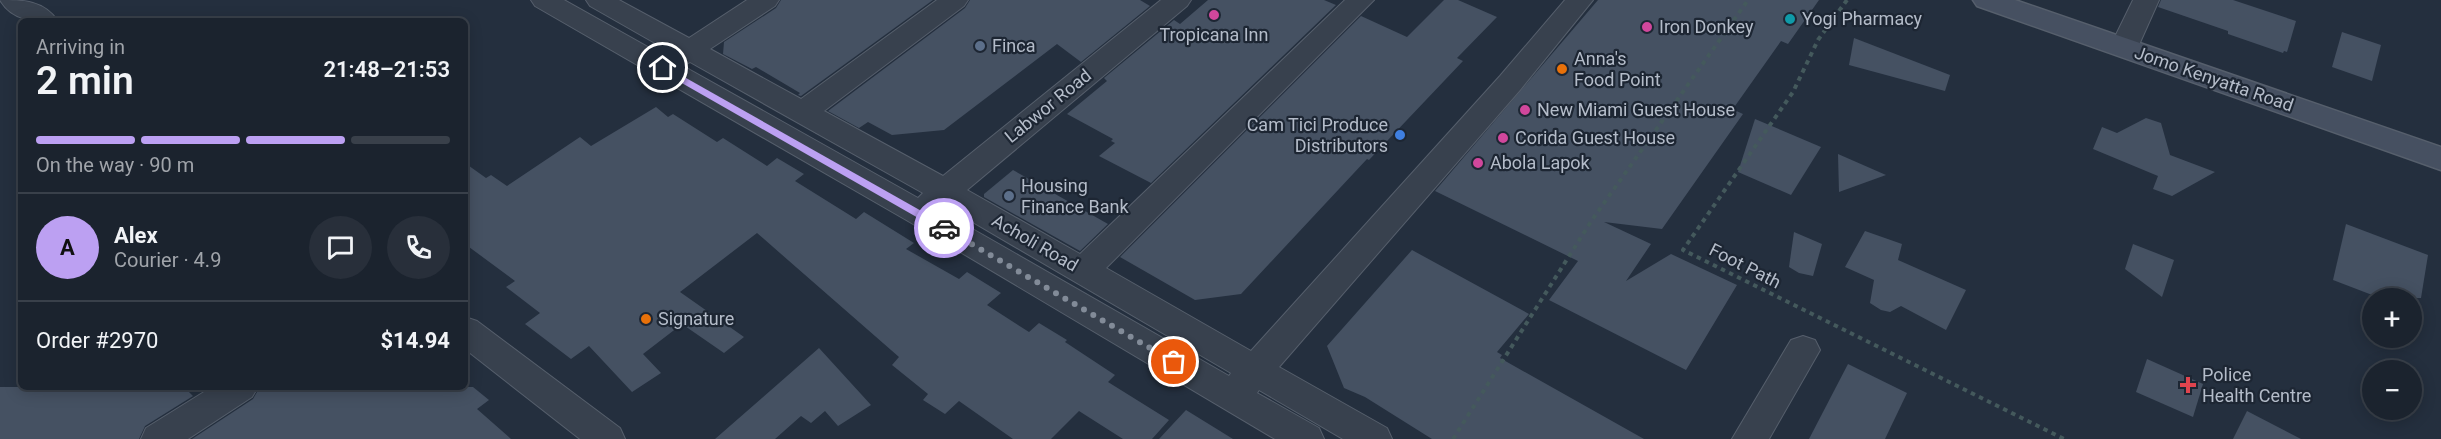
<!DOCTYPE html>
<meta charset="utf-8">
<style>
body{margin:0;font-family:Roboto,sans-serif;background:#282f3a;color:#f1f3f6;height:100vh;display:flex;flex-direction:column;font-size:22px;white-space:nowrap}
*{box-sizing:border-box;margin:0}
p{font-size:20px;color:#a0a4aa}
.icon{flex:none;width:33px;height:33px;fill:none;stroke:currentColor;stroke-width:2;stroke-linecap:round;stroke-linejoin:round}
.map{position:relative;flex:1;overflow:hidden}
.sheet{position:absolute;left:18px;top:18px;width:450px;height:372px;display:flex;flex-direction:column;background:#1b232e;border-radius:9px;box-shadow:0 3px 15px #0003,0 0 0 2px #39404a}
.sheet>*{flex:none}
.tools{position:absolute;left:2362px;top:288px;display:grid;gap:12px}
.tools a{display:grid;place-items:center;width:60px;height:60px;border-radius:50%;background:#1b232e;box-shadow:0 3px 15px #0003,0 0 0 2px #39404a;font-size:30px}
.pin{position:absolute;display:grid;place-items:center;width:51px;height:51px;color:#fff;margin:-26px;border:3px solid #fff;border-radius:50%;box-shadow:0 2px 6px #0007}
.courier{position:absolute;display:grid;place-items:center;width:60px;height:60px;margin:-30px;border:4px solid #bca0f2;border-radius:50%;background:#fff;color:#222;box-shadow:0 2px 8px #0007}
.overview em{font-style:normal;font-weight:600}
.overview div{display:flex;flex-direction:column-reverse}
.overview{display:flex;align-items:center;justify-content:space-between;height:102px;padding:0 18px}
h1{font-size:39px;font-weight:600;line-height:45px}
.bar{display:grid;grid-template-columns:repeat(4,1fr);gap:9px 6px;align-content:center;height:72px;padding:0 18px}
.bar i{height:8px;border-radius:4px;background:#39404a}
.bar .selected{background:#bca0f2}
.bar p{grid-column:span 4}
.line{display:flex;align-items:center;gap:15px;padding:0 18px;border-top:2px solid #39404a}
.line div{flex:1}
.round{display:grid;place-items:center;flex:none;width:63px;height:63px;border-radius:32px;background:#282f3a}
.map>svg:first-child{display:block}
</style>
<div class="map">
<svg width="2441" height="439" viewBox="0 0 2441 439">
<rect width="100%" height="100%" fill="#242f3e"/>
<g fill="#455162">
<path d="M781,0H933L801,96L798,95L800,93L756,67L752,69L723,54L724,42L776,8Z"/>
<path d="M970,0H1140L1150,6L1081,62L1057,44L944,130L892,135L868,122L859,128L828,111L965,8Z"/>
<path d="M1208,0H1324L1336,5L1151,183L1099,156L1115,143L1111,141L1113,139L1067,114L1107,81L1104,78L1174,20L1180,24Z"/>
<path d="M1444,0H1458L1497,17L1457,58L1463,61L1369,160L1367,159L1241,294L1195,300L1120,257L1361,16L1407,37Z"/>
<path d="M1598,0H1819L1788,44L1781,41L1735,106H1730V108L1743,114L1662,229L1604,222L1651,244L1626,281L1671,254L1737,285L1686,370L1549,300L1578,261L1435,191Z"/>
<path d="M2161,0H2233L2296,21L2287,52L2284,51L2283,53L2228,34V31L2158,7Z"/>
<path d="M2342,32L2381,45L2372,81L2332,67Z"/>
<path d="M1854,38L1950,75L1945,91L1849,65Z"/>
<path d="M656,107L668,117L673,114L717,142L723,138L767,166L777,158L804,174L795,181L856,219L864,212L914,243L906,249L959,279L967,272L1001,293L987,305L1029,332L1039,323L1067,340L1065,342L1115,375L1108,382L1169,420L1152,439H1123L1079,411L1051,439H1013L959,401L945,414L923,400L928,394L892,365L899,357L757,233L680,292L744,337L724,353L682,324L643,354L661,373L632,392L589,346L571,359L525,324L540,313L506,287L515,281L465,244V163L486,178L491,175L507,186L580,137L591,146Z"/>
<path d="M2146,118L2161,123L2170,155L2215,172L2172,196L2153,189L2158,176L2093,149L2102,127L2117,133Z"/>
<path d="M1755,119L1821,147L1791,195L1738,172Z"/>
<path d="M1838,154L1886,175L1839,192Z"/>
<path d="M1013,170L1108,224L1080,251L984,197V194Z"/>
<path d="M2346,224L2428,255L2421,298H2380L2333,280Z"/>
<path d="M1865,231L1902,244L1898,260L1966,290L1946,330L1901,306L1890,312L1881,310L1870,303L1874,280L1845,267Z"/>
<path d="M1794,232L1822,244L1813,276L1799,273L1789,267Z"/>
<path d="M2133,244L2174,260L2162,297L2125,269Z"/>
<path d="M1412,250L1529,314L1497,352L1502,355L1500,358L1644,439H1432L1365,397L1344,388L1327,346Z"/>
<path d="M819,348L871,405L838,426L825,411L811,423L801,416L775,439H715Z"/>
<path d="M2147,359L2203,384L2193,417L2136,392Z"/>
<path d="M1848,364L1907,393L1885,439H1809Z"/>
<path d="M0,387H184L193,396L145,426L139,439H0Z"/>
<path d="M260,387H473L489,400L477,409L511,439H192L253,399Z"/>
<path d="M1186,410L1233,439H1159Z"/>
<path d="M2247,411L2301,439H2233Z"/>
</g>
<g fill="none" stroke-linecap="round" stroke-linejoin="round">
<g stroke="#565f6c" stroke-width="2">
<g id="street">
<path d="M0,0C23,0 43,0 58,21C35,21 13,22 0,0Z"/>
<path d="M531,0H564L664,56L669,51L590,6L586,0H619L689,38L747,0H779L775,6L710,49L801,99L937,0H968L964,6L824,111L943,176L1161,0H1191L1187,6L967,190L1080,254L1345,0H1374L1106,268L1251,351L1500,76L1565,0H1593L1520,90L1279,367L1387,428L1392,439H1343L1259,390L1257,393L1319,428L1324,439H1275L908,221L535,6ZM690,62L923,193L918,198L683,66ZM947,207L1231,373L1229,376L941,211Z"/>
<path d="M2133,0H2159L2138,47L2134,53L2124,56L2114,53L2110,47Z"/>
<path d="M465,317L477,321L620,428L625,439H580L465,349Z"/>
<path d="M1803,336L1815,340L1820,350L1769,439H1732L1791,340Z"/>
<path d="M212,387H258L252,397L188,439H141L146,428Z"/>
</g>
</g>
<g stroke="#565f6c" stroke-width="3">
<path id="secondary" d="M1973,0H2015L2441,147V170L1977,6Z"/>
</g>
<g stroke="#44595c" stroke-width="4" stroke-dasharray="4.5 4.5" stroke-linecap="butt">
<path d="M1847,0L1818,40L1793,92L1683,250L2064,439"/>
<path d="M1453,439L1592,220L1748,0"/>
</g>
<use href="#street" fill="#38414e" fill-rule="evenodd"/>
<use href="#secondary" fill="#465061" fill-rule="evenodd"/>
</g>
<path fill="#bca0f2" d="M663,65L948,226V231H941L659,70V66Z"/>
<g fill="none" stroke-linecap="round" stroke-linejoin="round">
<path stroke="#828b98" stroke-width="6" stroke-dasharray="0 10.8" d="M944,228L1174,362"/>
</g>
<g fill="#d1479c" stroke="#1d2633" stroke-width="2">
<circle cx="1214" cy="15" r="6"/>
<circle cx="1647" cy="27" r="6"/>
<circle cx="1525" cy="110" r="6"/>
<circle cx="1503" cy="138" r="6"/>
<circle cx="1478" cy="163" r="6"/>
</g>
<circle fill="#0f9aa8" stroke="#1d2633" stroke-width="2" cx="1790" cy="19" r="6"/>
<g fill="#5c6f8a" stroke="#1d2633" stroke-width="2">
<circle cx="980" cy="46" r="6"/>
<circle cx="1009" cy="196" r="6"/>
</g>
<g fill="#e8710a" stroke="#1d2633" stroke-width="2">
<circle cx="1562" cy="69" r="6"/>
<circle cx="646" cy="319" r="6"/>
</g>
<circle fill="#3f7fe0" stroke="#1d2633" stroke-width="2" cx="1400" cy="135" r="6"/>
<path fill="#e0444e" stroke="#1d2633" stroke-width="2" d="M2185 376h6v6h6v6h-6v6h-6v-6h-6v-6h6z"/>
<g text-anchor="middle" stroke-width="4.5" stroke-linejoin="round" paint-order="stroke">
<g font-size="18" fill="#b4bcc9" stroke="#1d2633" text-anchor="start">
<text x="1802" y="25">Yogi Pharmacy</text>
<text x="1659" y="33">Iron Donkey</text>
<text x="1214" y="41" text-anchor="middle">Tropicana Inn</text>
<text x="992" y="52">Finca</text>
<text x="1574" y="65">Anna's<tspan x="1574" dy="21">Food Point</tspan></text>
<text x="1537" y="116">New Miami Guest House</text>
<text x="1388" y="131" text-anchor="end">Cam Tici Produce<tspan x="1388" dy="21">Distributors</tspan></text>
<text x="1515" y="144">Corida Guest House</text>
<text x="1490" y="169">Abola Lapok</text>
<text x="1021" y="192">Housing<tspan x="1021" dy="21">Finance Bank</tspan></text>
<text x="658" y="325">Signature</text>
<text x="2202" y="381">Police<tspan x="2202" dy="21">Health Centre</tspan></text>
</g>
<g font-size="18" fill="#b4bcc9" stroke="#1d2633">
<text transform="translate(2214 79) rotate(19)" y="6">Jomo Kenyatta Road</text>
<text transform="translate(1048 106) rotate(-39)" y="6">Labwor Road</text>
<text transform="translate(1035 243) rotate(30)" y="6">Acholi Road</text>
<text transform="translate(1745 266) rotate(27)" y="6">Foot Path</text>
</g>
</g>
</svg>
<div class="tools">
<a>+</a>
<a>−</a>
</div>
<div class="pin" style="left:1174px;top:362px;background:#ea580c"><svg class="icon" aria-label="bag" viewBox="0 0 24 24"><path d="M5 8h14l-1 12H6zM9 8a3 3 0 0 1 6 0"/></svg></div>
<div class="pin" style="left:663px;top:68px;background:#1f2937"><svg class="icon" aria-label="home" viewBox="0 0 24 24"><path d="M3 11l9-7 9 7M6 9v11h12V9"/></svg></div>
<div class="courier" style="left:944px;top:228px"><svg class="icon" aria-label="car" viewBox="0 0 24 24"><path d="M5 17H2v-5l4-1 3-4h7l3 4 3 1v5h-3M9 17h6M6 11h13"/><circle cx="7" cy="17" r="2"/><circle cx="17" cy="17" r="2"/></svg></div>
<section class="sheet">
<div class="overview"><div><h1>2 min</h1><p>Arriving in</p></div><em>21:48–21:53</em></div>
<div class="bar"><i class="selected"></i><i class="selected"></i><i class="selected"></i><i></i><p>On the way · 90 m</p></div>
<div class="line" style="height:108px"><b class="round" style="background:#bca0f2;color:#111">A</b><div><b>Alex</b><p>Courier · 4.9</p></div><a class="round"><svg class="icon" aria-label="chat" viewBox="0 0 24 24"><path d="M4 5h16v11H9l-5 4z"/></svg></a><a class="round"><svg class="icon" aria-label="phone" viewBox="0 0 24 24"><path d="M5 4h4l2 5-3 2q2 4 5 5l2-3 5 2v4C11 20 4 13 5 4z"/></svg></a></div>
<div class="line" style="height:78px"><div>Order #2970</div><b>$14.94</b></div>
</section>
</div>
